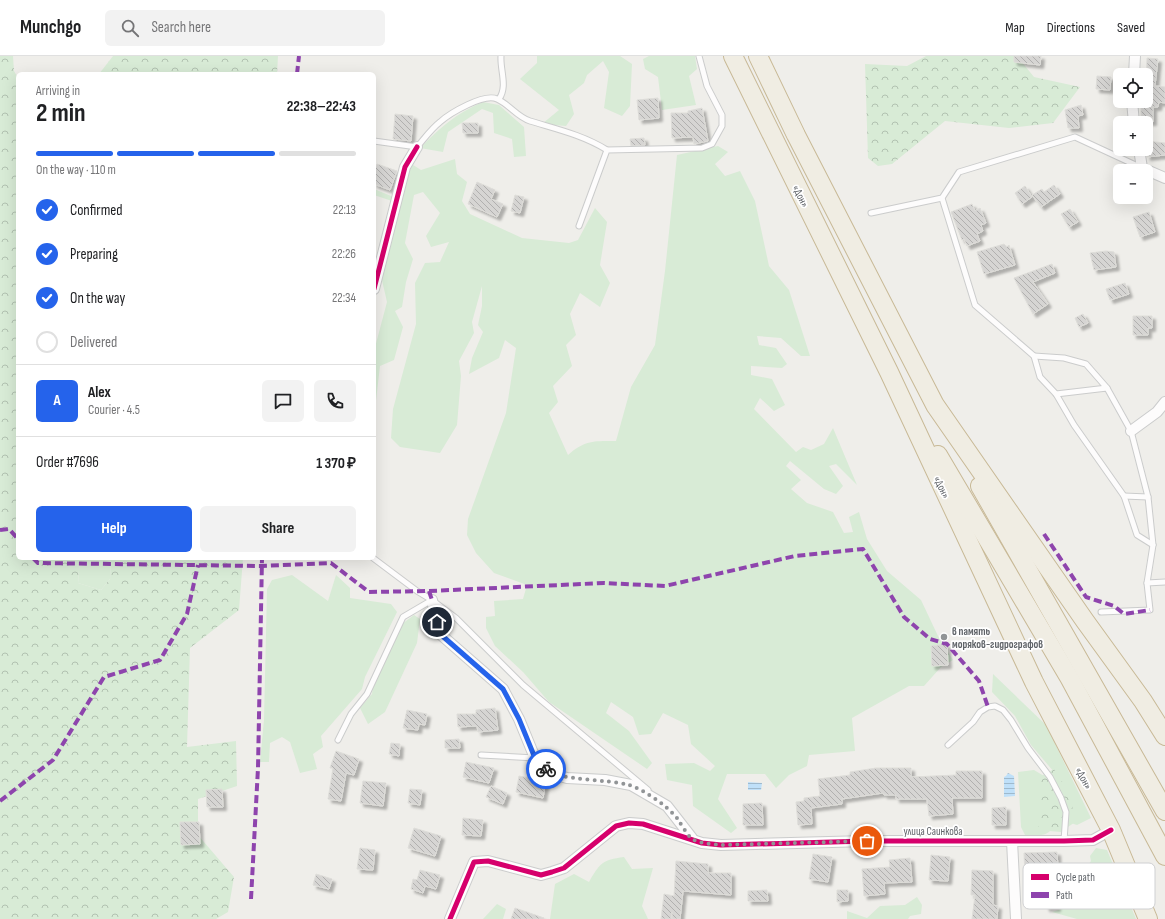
<!DOCTYPE html>
<meta charset="utf-8">
<style>
body{margin:0;font-family:"Sofia Sans Condensed",sans-serif;background:#f2f2f2;color:#202124;height:100vh;display:flex;flex-direction:column;font-size:15px;white-space:nowrap}
*{box-sizing:border-box;margin:0}
p{font-size:13px;color:#757577}
.icon{flex:none;width:22px;height:22px;fill:none;stroke:currentColor;stroke-width:2;stroke-linecap:round;stroke-linejoin:round}
.map{position:relative;flex:1;overflow:hidden}
.drawer{position:absolute;left:16px;top:16px;width:360px;height:488px;display:flex;flex-direction:column;background:#fff;border-radius:6px;box-shadow:0 4px 16px #0002}
.drawer>*{flex:none}
.buttons{position:absolute;left:1113px;top:12px;display:grid;gap:8px}
.buttons a{display:grid;place-items:center;width:40px;height:40px;border-radius:6px;background:#fff;box-shadow:0 4px 16px #0002;font-size:20px}
.pin{position:absolute;display:grid;place-items:center;width:34px;height:34px;color:#fff;margin:-17px;border:2px solid #fff;border-radius:50%;box-shadow:0 1px 4px #0007}
.courier{position:absolute;display:grid;place-items:center;width:40px;height:40px;margin:-20px;border:3px solid #2563eb;border-radius:50%;background:#fff;color:#222;box-shadow:0 1px 5px #0007}
.overview em{font-style:normal;font-weight:700}
.overview div{display:flex;flex-direction:column-reverse}
.overview{display:flex;align-items:center;justify-content:space-between;height:68px;padding:0 20px}
h1{font-size:26px;font-weight:700;line-height:30px}
.bar{display:grid;grid-template-columns:repeat(4,1fr);gap:6px 4px;align-content:center;height:48px;padding:0 20px}
.bar i{height:5px;border-radius:3px;background:#e0e0e0}
.bar .current{background:#2563eb}
.bar p{grid-column:span 4}
.line{display:flex;align-items:center;gap:10px;padding:0 20px;border-top:1px solid #e0e0e0}
.line div{flex:1}
.round{display:grid;place-items:center;flex:none;width:42px;height:42px;border-radius:6px;background:#f2f2f2}
ol{padding:0 20px;list-style:none}
li{display:flex;align-items:center;gap:12px;height:44px}
li p{margin-inline-start:auto}
li .icon{padding:4px;border-radius:50%;background:#2563eb;color:#fff;stroke-width:4}
li:last-child{color:#757577}
li i{width:22px;height:22px;border:2px solid #e0e0e0;border-radius:50%}
.primary-button{display:flex;gap:8px;margin-top:auto;padding:8px 20px}
.primary-button a{flex:1;height:46px;border-radius:6px;background:#2563eb;color:#fff;font-size:16px;font-weight:700;line-height:46px;text-align:center}
.primary-button a+a{background:#f2f2f2;color:#202124}
header{display:flex;align-items:center;gap:24px;box-sizing:border-box;height:56px;padding:0 20px;background:#fff;border-bottom:1px solid #e0e0e0}
header strong{font-size:19px}
nav{display:flex;gap:22px;margin-inline-start:auto;font-size:14px}
.search{width:280px;height:36px;background:#f2f2f2;display:flex;align-items:center;gap:10px;box-sizing:border-box;padding:0 14px;border-radius:6px;color:#757577;font-size:15px}
.map>svg:first-child{display:block}
</style>
<header>
<strong>Munchgo</strong>
<div class="search"><svg class="icon" aria-label="search" viewBox="0 0 24 24"><circle cx="10" cy="10" r="6"/><path d="M15 15l6 6"/></svg>Search here</div>
<nav><a>Map</a><a>Directions</a><a>Saved</a></nav>
</header>
<div class="map">
<svg width="1165" height="863" viewBox="0 0 1165 863">
<defs>
<pattern id="forest-crowns" width="20" height="18" patternUnits="userSpaceOnUse"><rect width="20" height="18" fill="#d8ebd6"/><path d="M2 6a3 3 0 1 1 6 0M12 15a3 3 0 1 1 6 0" fill="none" stroke="#b2c2b1"/></pattern>
<pattern id="water-rules" width="6" height="5" patternUnits="userSpaceOnUse"><rect width="6" height="5" fill="#bfe0f9"/><path d="M0 2.5h6" fill="none" stroke="#9eb9cd"/></pattern>
<pattern id="building-back-hatch" width="6" height="6" patternUnits="userSpaceOnUse"><rect width="6" height="6" fill="#d6d5d3"/><path d="M-1 5l2 2M0 0l6 6M5-1l2 2" fill="none" stroke="#b1b0af"/></pattern>
<filter id="shadow"><feDropShadow dx="3.5" dy="3.5" stdDeviation="1" flood-color="#0004"/></filter>
</defs>
<rect width="100%" height="100%" fill="#efeeea"/>
<g fill="#d8ebd6">
<path d="M537,0H620L632,8L630,50L622,60L604,52L609,16L603,5L587,19L584,27L569,39L574,58L566,70L542,68L559,54L520,23L537,7Z"/>
<path d="M649,0H695L697,13L689,20L696,49L662,54L658,21L645,13L643,3Z"/>
<path d="M483,46L499,49L524,71L526,100L514,101L512,83L494,77L493,57L482,53L448,76L443,96L420,92C441,71 455,58 483,46Z"/>
<path d="M718,90L728,96L715,108L725,120L740,115L755,145L769,210L789,234L810,300H801L781,282L757,280L759,289L776,292L787,308L782,312L751,310V319L772,323L785,349L774,355L760,342L754,353L796,396L803,391L811,394L824,388L833,372L857,429L836,408L829,410L843,430L836,438L824,433L790,405L786,410L801,424L791,433L807,447L833,456L844,477L853,476L849,461L859,456L867,483L887,515L921,544L938,580L953,604L941,611L924,630H909L852,662L855,695L809,699L807,710L789,719L776,732L765,718H727L718,743L737,772L731,777L693,750L692,729L667,724L665,708L694,707L710,715L715,710L691,688L688,669L663,657L651,678L639,679L633,661L611,646L606,657L629,675L652,707L647,713L549,646L523,616L495,590L486,572V561L495,560L494,545L523,543L527,529L494,517L476,497L467,479L468,463L506,357L516,292L505,284L499,302L469,318L472,302L483,276L478,269L482,250V230L472,266L474,277L459,305L461,320L457,369L440,397L400,391L391,382L393,353L416,268L415,227L425,207L440,206L449,186L431,191L426,180L440,157L423,136L414,139L405,187L413,203L406,226L402,251L395,255L403,271L394,304L380,310L374,362V295L387,246L381,220L401,148L374,139V133L401,144L410,107L421,114L455,103L457,118L467,126L462,145L470,158L522,182L569,187L578,184L595,152L607,166L600,209L610,227L600,251L580,237L570,258L576,279L566,289L572,310L553,330L558,346L549,357L568,399C585,384 594,385 616,385L631,331L655,289L665,215L677,99Z"/>
<path d="M80,502H111L110,523L101,534L78,527Z"/>
<path d="M292,519L328,545L336,519L350,532V542L391,548L397,556L365,621L362,633L321,680L323,691L313,698L317,713L300,717L290,686L282,681L270,687L269,706H260L264,664L267,533L272,524Z"/>
<path d="M414,559L420,563L417,587L385,656L368,668L360,652L372,638L374,620L402,568Z"/>
<path d="M993,618L1046,669L1091,762L1077,769L1058,763C1050,781 1042,780 1025,779L1021,771L1018,716L1034,714L1044,720L1054,716L1031,689L1015,660L992,636Z"/>
<path d="M1096,792L1107,794L1136,863H1077L1052,856L1074,849C1080,830 1079,822 1091,805L1090,800Z"/>
<path d="M624,801L632,813L653,812L642,850L648,863H550L555,828L574,818L589,826C600,807 602,804 624,801Z"/>
<path d="M917,841L922,849L921,858L910,860L908,863H847V855L867,862L880,850L905,849Z"/>
<path d="M497,848L506,853L503,863H483Z"/>
</g>
<g fill="url(#forest-crowns)">
<path d="M0,0H13L14,15L18,22V502H80L78,527L101,534L110,523L111,502H243L239,554L190,592L187,691L236,685L237,730L198,743V779L234,821L228,856L216,863H0Z"/>
<path d="M113,0H278L277,18H99Z"/>
<path d="M926,0H1017L1034,21L1080,31L1053,67L1009,72L945,65L892,108L878,110L868,102L865,8L907,10Z"/>
<path d="M1054,713L1070,738L1075,766L1061,776L1038,774L1041,720Z"/>
</g>
<g fill="url(#water-rules)">
<path d="M1008,717L1014,720L1015,740L1004,741V721L1006,720Z"/>
<path d="M748,726L762,727L761,734H748Z"/>
</g>
<g fill="url(#building-back-hatch)" stroke="#deddd9" filter="url(#shadow)">
<path d="M1014,0H1041L1040,9L1014,6Z"/>
<path d="M1147,2L1158,3L1155,30L1165,31V47L1159,46L1158,51H1153V66H1141V45H1146Z"/>
<path d="M1097,20L1111,21L1110,34L1096,33Z"/>
<path d="M658,42L659,62L639,64L637,44Z"/>
<path d="M1081,49L1083,59L1078,60L1079,72H1068L1065,54Z"/>
<path d="M702,52L708,85L694,88L693,81L672,82L671,57H688V55Z"/>
<path d="M395,58L413,60L411,85L393,83Z"/>
<path d="M462,67H478V77H463Z"/>
<path d="M644,82L645,89L631,90L630,83Z"/>
<path d="M1146,85L1165,87V99L1147,101Z"/>
<path d="M377,108L397,115L390,134L374,128V116Z"/>
<path d="M477,126L495,134L491,143L503,148L497,161L468,148Z"/>
<path d="M1054,129L1060,138L1041,151L1032,139L1042,133L1044,136Z"/>
<path d="M1025,130L1032,141L1022,148L1015,137Z"/>
<path d="M515,139L524,141L520,157L511,155Z"/>
<path d="M972,148L975,155L980,152L986,167L981,169L983,175L977,178L980,185L967,190L964,183L962,184L951,156Z"/>
<path d="M1070,153L1078,166L1069,171L1061,158Z"/>
<path d="M1149,156L1155,176L1140,181L1133,161Z"/>
<path d="M1004,188L1007,191L1009,189L1015,209L984,218L977,196Z"/>
<path d="M1106,195L1114,196L1116,211L1094,214L1090,197Z"/>
<path d="M1052,208L1055,217L1033,226L1048,248L1033,258L1014,222Z"/>
<path d="M1125,227L1129,238L1110,244L1106,233Z"/>
<path d="M1083,258L1088,267L1079,271L1075,262Z"/>
<path d="M1133,260H1152V272H1148V279H1133Z"/>
<path d="M947,588L948,609L932,610L931,590Z"/>
<path d="M495,652L498,674L478,676L477,670L458,671L457,658H476V654Z"/>
<path d="M407,654L427,658L425,669L419,668L418,674L403,672Z"/>
<path d="M459,683L460,692H445V684Z"/>
<path d="M391,687L400,688L399,700L389,698Z"/>
<path d="M336,695L359,703L354,719L346,717L341,745L328,743L333,712H330Z"/>
<path d="M466,706L494,712L489,727L463,721Z"/>
<path d="M876,712H911V721L956,719V715H982V742H952L953,758L929,760L927,743H896V739H884L883,737L842,743V748L811,752L812,768L798,769L796,746L804,745V742L820,740L818,723L850,719V716Z"/>
<path d="M519,720L546,725L543,742L516,736Z"/>
<path d="M363,725L386,727L383,750L360,747Z"/>
<path d="M491,730L507,737L503,748L486,741Z"/>
<path d="M222,733L223,751H207L206,734Z"/>
<path d="M410,733L422,734L420,749L408,747Z"/>
<path d="M762,747L763,769H743V748Z"/>
<path d="M1006,751V769H992V752Z"/>
<path d="M463,762L483,764L481,780L462,779Z"/>
<path d="M180,766H199L200,788L181,789Z"/>
<path d="M414,772L441,780L435,800L408,792Z"/>
<path d="M360,792L375,794L373,814L357,813Z"/>
<path d="M1057,796L1060,842H1057V852H1046L1045,842H1037L1036,822L1025,823L1024,797Z"/>
<path d="M813,798L832,801L828,826L809,823Z"/>
<path d="M931,799L950,801L948,825L929,824Z"/>
<path d="M910,802L912,826L884,827L885,838L864,840L862,813L890,811L889,804Z"/>
<path d="M676,805L708,808V817H731V839L683,835L680,863H672V856L671,863H661L664,838L674,840Z"/>
<path d="M420,814L440,819L436,833L425,830L423,837L411,833L413,823L417,824Z"/>
<path d="M972,814L993,815V849L998,850L997,863H972L975,839H971Z"/>
<path d="M316,818L332,823L329,833L313,829Z"/>
<path d="M767,834L768,845H748V835Z"/>
<path d="M837,834H848V845L837,846Z"/>
<path d="M515,852L544,862V863H511Z"/>
</g>
<g fill="none" stroke-linecap="round" stroke-linejoin="round">
<g stroke="#cbcccc" stroke-width="7">
<g id="lane">
<path d="M499,43C508,30 500,15 501,0"/>
<path d="M374,85L417,91C424,83 431,73 440,66C450,57 484,37 497,43C509,48 517,61 530,65C556,73 583,79 607,94"/>
<path d="M942,142L975,249L1034,300L1040,321L1056,338L1074,369L1124,440L1137,479L1153,489"/>
<path d="M871,157L942,142L959,116L1075,81L1142,112"/>
<path d="M579,170L607,94L702,92L712,88L722,70V59L707,30L699,0"/>
<path d="M1034,300L1064,302L1086,308L1107,332"/>
<path d="M1056,338L1107,332L1131,375L1148,441L1153,489L1147,527L1150,554L1101,556"/>
<path d="M1124,440L1148,441"/>
<path d="M373,502L417,535L432,544"/>
<path d="M1147,527L1165,526"/>
<path d="M338,684L351,658L367,638L403,561L432,544L456,562L523,629L648,734"/>
<path d="M948,689L973,666L980,656L988,651L995,650L1003,654L1011,664L1028,692L1050,721L1061,742L1066,756L1064,785"/>
<path d="M481,699L535,702"/>
</g>
</g>
<g stroke="#cbcccc" stroke-width="12">
<g id="street">
<path d="M1134,19L1135,0"/>
<path d="M1132,45L1134,67"/>
<path d="M1139,93L1142,112L1165,122"/>
<path d="M374,233L405,111L417,91"/>
<path d="M1131,375L1157,356L1165,346"/>
<path d="M432,544L439,577L503,633L519,663L535,702L550,717L567,722L605,724L631,729L667,750L692,782"/>
<path d="M1012,785L1016,863"/>
<path d="M450,863L474,806L488,805L541,819L552,816L564,812L616,770L629,767L643,768L702,787L721,789L867,785H1064L1093,784L1111,774"/>
</g>
</g>
<g stroke="#c8b996" stroke-width="20">
<g id="highway">
<path d="M733,0L889,316L1034,626L1111,774L1148,863"/>
<path d="M758,0L796,79L935,349L1085,565L1143,645L1165,680"/>
<path d="M938,399L1070,623L1165,800"/>
<path d="M980,430L1165,755"/>
</g>
</g>
<use href="#lane" stroke="#fdfcfc" stroke-width="5"/>
<use href="#street" stroke="#fdfcfc" stroke-width="10"/>
<use href="#highway" stroke="#f0ede3" stroke-width="18"/>
<g stroke="#8e44ad" stroke-width="4" stroke-dasharray="8 4" stroke-linecap="butt">
<path d="M297,18L299,0"/>
<path d="M0,474L9,473L18,483"/>
<path d="M1044,478L1086,541L1114,550L1124,558L1150,554"/>
<path d="M33,502L38,507L262,510L331,507L369,536L429,535L604,527L665,530L795,500L863,493L904,561L930,583L947,588L979,625L988,651"/>
<path d="M429,535L432,544"/>
<path d="M0,745L53,704L104,621L160,604L187,558L198,509"/>
<path d="M251,843L258,712L262,502"/>
</g>
<g stroke="#fff" stroke-width="8">
<g id="cycleway">
<path d="M374,233L405,111L417,91"/>
<path d="M450,863L474,806L488,805L541,819L552,816L564,812L616,770L629,767L643,768L702,787L721,789L867,785H1064L1093,784L1111,774"/>
</g>
</g>
<use href="#cycleway" stroke="#d6006c" stroke-width="5"/>
</g>
<g fill="none" stroke-linecap="round" stroke-linejoin="round">
<path stroke="#919496" stroke-width="4" stroke-dasharray="0 7.2" d="M546,713C558,725 609,723 629,729C645,734 667,750 677,762C681,768 686,777 691,782C699,788 712,788 721,789L867,785"/>
<path stroke="#2563eb" stroke-width="5" d="M437,566L439,577L503,633L519,663L535,702L546,713"/>
</g>
<circle fill="#919496" stroke="#fff" stroke-width="1.5" cx="944" cy="581" r="4"/>
<g text-anchor="middle" stroke-width="3.5" stroke-linejoin="round" paint-order="stroke">
<g font-size="11" fill="#5f6368" stroke="#fff">
<text transform="translate(801 140) rotate(64)" y="4">«Дон»</text>
<text transform="translate(942 431) rotate(65)" y="4">«Дон»</text>
<text transform="translate(1084 722) rotate(62)" y="4">«Дон»</text>
<text x="933" y="779">улица Саинкова</text>
</g>
<g font-size="11" font-weight="bold" fill="#5f6368" stroke="#fff" text-anchor="start">
<text x="952" y="579">в память<tspan x="952" dy="13">моряков-гидрографов</tspan></text>
</g>
</g>
<rect x="1023" y="807" width="132" height="46" rx="6" fill="#fff" stroke="#cfd0d2" stroke-width="1"/>
<rect x="1031" y="818" width="18" height="6" fill="#d6006c"/>
<rect x="1031" y="836" width="18" height="6" fill="#8e44ad"/>
<g font-size="11" fill="#5f6368">
<text x="1056" y="825">Cycle path</text>
<text x="1056" y="843">Path</text>
</g>
</svg>
<div class="buttons">
<a><svg class="icon" aria-label="locate" viewBox="0 0 24 24"><circle cx="12" cy="12" r="6"/><path d="M12 2v4M12 18v4M2 12h4M18 12h4"/></svg></a>
<a>+</a>
<a>−</a>
</div>
<div class="pin" style="left:867px;top:785px;background:#ea580c"><svg class="icon" aria-label="bag" viewBox="0 0 24 24"><path d="M5 8h14l-1 12H6zM9 8a3 3 0 0 1 6 0"/></svg></div>
<div class="pin" style="left:437px;top:566px;background:#1f2937"><svg class="icon" aria-label="home" viewBox="0 0 24 24"><path d="M3 11l9-7 9 7M6 9v11h12V9"/></svg></div>
<div class="courier" style="left:546px;top:713px"><svg class="icon" aria-label="bike" viewBox="0 0 24 24"><circle cx="6" cy="16" r="4"/><circle cx="18" cy="16" r="4"/><path d="M6 16l4-8h5l3 8M10 8l3 8H6M13 5h3"/></svg></div>
<section class="drawer">
<div class="overview"><div><h1>2 min</h1><p>Arriving in</p></div><em>22:38–22:43</em></div>
<div class="bar"><i class="current"></i><i class="current"></i><i class="current"></i><i></i><p>On the way · 110 m</p></div>
<ol>
<li><svg class="icon" aria-label="check" viewBox="0 0 24 24"><path d="M5 12l5 5 9-10"/></svg>Confirmed<p>22:13</p></li>
<li><svg class="icon" aria-label="check" viewBox="0 0 24 24"><path d="M5 12l5 5 9-10"/></svg>Preparing<p>22:26</p></li>
<li><svg class="icon" aria-label="check" viewBox="0 0 24 24"><path d="M5 12l5 5 9-10"/></svg>On the way<p>22:34</p></li>
<li><i></i>Delivered</li>
</ol>
<div class="line" style="height:72px"><b class="round" style="background:#2563eb;color:#fff">A</b><div><b>Alex</b><p>Courier · 4.5</p></div><a class="round"><svg class="icon" aria-label="chat" viewBox="0 0 24 24"><path d="M4 5h16v11H9l-5 4z"/></svg></a><a class="round"><svg class="icon" aria-label="phone" viewBox="0 0 24 24"><path d="M5 4h4l2 5-3 2q2 4 5 5l2-3 5 2v4C11 20 4 13 5 4z"/></svg></a></div>
<div class="line" style="height:52px"><div>Order #7696</div><b>1 370 ₽</b></div>
<div class="primary-button"><a>Help</a><a>Share</a></div>
</section>
</div>
